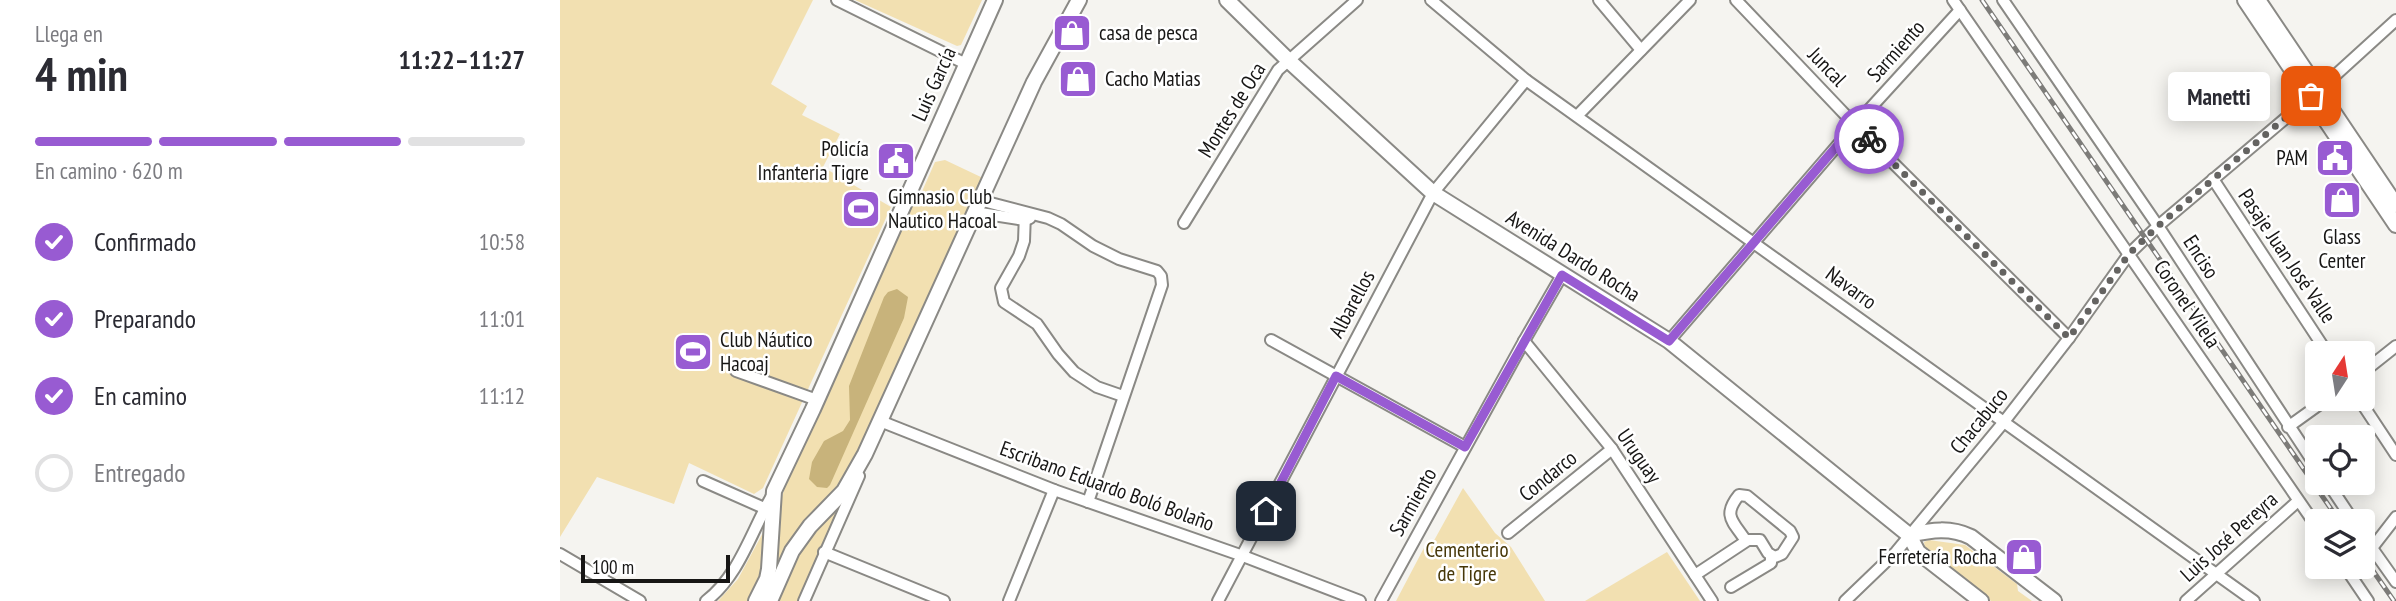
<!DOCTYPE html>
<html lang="es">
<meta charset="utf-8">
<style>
body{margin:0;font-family:"PT Sans Narrow",sans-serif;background:#f7f7f7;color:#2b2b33;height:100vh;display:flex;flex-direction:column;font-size:26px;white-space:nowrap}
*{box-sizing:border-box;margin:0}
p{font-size:23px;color:#7c7c81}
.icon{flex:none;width:38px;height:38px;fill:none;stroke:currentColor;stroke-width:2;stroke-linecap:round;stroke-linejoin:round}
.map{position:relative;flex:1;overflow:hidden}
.details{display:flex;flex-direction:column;background:#fff;width:560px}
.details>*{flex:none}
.needle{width:46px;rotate:12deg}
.controls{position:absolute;left:1745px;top:341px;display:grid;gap:14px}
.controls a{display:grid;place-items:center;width:70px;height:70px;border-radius:7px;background:#fff;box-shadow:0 4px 18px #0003;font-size:35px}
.scale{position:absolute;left:21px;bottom:18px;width:149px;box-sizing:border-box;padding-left:7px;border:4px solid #171615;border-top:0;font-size:19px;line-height:24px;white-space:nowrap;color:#171615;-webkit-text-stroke:5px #fff;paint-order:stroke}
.pin{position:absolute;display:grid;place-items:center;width:60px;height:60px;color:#fff;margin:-30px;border-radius:14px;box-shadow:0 4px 10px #0006}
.courier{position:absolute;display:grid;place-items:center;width:70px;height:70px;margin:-35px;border:5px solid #985bd2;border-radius:50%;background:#fff;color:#222;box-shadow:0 2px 9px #0007}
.bubble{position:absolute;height:49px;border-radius:7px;background:#fff;box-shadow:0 4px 18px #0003;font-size:23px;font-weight:700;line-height:49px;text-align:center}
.overview em{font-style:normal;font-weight:700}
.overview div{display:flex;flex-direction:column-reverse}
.overview{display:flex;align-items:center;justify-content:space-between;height:119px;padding:0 35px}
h1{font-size:46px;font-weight:700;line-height:52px}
.bar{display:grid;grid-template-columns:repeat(4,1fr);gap:10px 7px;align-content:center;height:84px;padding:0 35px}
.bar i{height:9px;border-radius:5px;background:#e1e1e2}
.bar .on{background:#985bd2}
.bar p{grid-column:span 4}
ol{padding:0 35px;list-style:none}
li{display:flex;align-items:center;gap:21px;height:77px}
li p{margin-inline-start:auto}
li .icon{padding:7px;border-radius:50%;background:#985bd2;color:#fff;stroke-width:4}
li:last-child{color:#7c7c81}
li i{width:38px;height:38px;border:4px solid #e1e1e2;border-radius:50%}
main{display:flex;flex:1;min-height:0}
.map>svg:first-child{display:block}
</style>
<main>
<section class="details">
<div class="overview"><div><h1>4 min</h1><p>Llega en</p></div><em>11:22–11:27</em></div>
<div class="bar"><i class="on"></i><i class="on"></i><i class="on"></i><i></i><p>En camino · 620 m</p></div>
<ol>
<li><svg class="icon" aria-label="check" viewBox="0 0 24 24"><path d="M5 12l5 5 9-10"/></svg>Confirmado<p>10:58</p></li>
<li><svg class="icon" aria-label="check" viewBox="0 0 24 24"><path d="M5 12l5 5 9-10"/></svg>Preparando<p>11:01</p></li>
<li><svg class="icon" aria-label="check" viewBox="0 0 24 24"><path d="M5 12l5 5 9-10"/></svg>En camino<p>11:12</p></li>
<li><i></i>Entregado</li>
</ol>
</section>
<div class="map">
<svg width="1836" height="601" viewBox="0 0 1836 601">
<rect width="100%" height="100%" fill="#f5f4f0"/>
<g fill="#f2e0b1">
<path d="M0,0H253L211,84L247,106L242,115L280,134L263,167L331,207L203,488L194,494L129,463L114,504L37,477L0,537Z"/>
<path d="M295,0H422L401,45L397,46Z"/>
<path d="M385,160L423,178L289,472L216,571L222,497L230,469L353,196H360L375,162Z"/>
<path d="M903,488L935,533L951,547L985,601H836L866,544L871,546Z"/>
<path d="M278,510L239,601H218L242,548L259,526Z"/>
<path d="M205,529C207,555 201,577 191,601H158L178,579Z"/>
<path d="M1369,540L1405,545L1457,584L1458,591L1472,601H1431L1365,549L1364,542Z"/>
<path d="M1107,552L1140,601H1025Z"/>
</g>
<path fill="#c8b37b" d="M337,289L348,297L344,318L270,485L267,488L257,487L249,479L252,462L264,441L283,431L290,420L289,386L324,297L328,292Z"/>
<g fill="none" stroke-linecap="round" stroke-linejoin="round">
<g stroke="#8a8985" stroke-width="14">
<g id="minor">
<path d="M277,0L406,64"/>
<path d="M871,0L966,80L1694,601"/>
<path d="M1039,0L1081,50"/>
<path d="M1176,0L1295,125L1509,338"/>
<path d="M1393,0L1757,527"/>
<path d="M1443,0L1598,226L1757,468"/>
<path d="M1017,116L1130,0"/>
<path d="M1653,179L1768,354"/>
<path d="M419,200L488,218L501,224L533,246L559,259L597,271L601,276L602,285L528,502"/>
<path d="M414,212L465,220L470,218"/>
<path d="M465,213L464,241L459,256L441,288L444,302L477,324L498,354L514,372L537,387L563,396"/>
<path d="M624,223L718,70L797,0"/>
<path d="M711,340L905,447"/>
<path d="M964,341L1052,449L1152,601"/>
<path d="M1109,341L1295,125L1400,10"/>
<path d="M176,371L257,400"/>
<path d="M1802,373L1836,346"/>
<path d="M1799,399L1836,455"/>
<path d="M320,421L494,490L683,556L800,601"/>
<path d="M1728,427L1767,399"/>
<path d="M143,481L204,508"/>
<path d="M1768,483L1794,522"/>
<path d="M948,533L1052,449"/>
<path d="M1802,534L1836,582"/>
<path d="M1812,548L1836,517"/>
<path d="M264,552L384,601"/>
<path d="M0,554L80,601"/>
<path d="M1785,567L1808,601"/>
<path d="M1135,575L1188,540H1200L1208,553L1215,557L1222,554L1233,537L1230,531L1187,496L1179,495C1162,516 1173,521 1186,541"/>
<path d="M1171,587L1211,563V556"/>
<path d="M146,601C180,575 192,529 213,494"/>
<path d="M244,601L299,476"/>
<path d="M449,601L494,490"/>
<path d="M658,601L873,193L966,80"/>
<path d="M821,601L964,341L1002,275"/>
<path d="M1285,601L1336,552L1443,423L1509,338L1569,254L1598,226L1759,90L1836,20"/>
<path d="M1626,601L1738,501"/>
</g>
</g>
<g stroke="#8a8985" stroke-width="18">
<g id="major">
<path d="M667,0L728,60L873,193L1109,341L1349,535L1358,552L1421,601"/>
<path d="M1685,0L1836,225"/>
<path d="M1698,0L1836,205"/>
<path d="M1349,535C1372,530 1390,527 1411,537L1494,601"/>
<path d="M196,601L207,579L209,569L214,491L253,409L435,0"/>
<path d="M210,601L232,551L250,526L284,491L305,454L474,82L519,0"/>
</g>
</g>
<use href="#minor" stroke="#fff" stroke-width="10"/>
<use href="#major" stroke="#fff" stroke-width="14"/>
<g stroke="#7d7c79" stroke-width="5">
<g id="rail">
<path d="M1422,0L1780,522"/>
<path d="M1802,555L1834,601"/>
</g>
</g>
<use href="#rail" stroke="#fff" stroke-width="2.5" stroke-dasharray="8" stroke-linecap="butt"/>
</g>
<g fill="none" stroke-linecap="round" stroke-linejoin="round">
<path stroke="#656462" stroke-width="7" stroke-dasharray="0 12.6" d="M1309,139L1509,338L1569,254L1598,226L1751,96"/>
<path stroke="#985bd2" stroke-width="9" d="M706,511L776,376L905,447L1002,275L1109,341L1295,125L1309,139"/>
</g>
<defs>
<g id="shop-square" transform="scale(2.0125)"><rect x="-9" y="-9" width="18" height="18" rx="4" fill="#985bd2" stroke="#fff"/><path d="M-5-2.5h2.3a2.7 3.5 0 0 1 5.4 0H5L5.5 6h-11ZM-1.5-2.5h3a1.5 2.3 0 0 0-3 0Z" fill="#fff"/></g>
<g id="civic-square" transform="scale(2.0125)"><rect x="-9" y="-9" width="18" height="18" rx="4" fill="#985bd2" stroke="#fff"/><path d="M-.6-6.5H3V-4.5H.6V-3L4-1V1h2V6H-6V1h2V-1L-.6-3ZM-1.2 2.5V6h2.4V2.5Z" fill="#fff"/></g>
<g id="stadium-square" transform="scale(2.0125)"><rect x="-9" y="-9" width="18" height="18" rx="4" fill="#985bd2" stroke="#fff"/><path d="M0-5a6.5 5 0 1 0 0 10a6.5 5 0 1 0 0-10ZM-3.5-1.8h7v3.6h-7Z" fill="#fff"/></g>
</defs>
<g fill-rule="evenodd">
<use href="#shop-square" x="512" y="33"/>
<use href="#shop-square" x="518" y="79"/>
<use href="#civic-square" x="1775" y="158"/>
<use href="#civic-square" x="336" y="161"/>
<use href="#shop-square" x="1782" y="200"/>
<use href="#stadium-square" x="301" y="209"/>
<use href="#stadium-square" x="133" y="352"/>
<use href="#shop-square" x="1464" y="557"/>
</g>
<g text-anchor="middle" stroke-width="5" stroke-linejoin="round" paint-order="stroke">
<g font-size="21" fill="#171615" stroke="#fff" text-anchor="start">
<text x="539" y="40">casa de pesca</text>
<text x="545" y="86">Cacho Matias</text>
<text x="309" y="156" text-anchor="end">Policía<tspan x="309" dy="24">Infanteria Tigre</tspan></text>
<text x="1748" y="165" text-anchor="end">PAM</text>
<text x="328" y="204">Gimnasio Club<tspan x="328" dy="24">Nautico Hacoal</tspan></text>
<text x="1782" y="244" text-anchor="middle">Glass<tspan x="1782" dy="24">Center</tspan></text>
<text x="160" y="347">Club Náutico<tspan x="160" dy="24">Hacoaj</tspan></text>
<text x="1437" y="564" text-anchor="end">Ferretería Rocha</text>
</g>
<g font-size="21" fill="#171615" stroke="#fff">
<text transform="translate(1336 51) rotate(-48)" y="7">Sarmiento</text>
<text transform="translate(1267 67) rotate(46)" y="7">Juncal</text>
<text transform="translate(374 84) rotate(-66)" y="7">Luis García</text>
<text transform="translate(672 110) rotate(-58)" y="7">Montes de Oca</text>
<text transform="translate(1013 256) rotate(32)" y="7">Avenida Dardo Rocha</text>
<text transform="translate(1727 256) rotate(56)" y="7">Pasaje Juan José Valle</text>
<text transform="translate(1641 257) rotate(57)" y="7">Enciso</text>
<text transform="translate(1291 288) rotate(36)" y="7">Navarro</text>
<text transform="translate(792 304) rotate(-62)" y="7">Albarellos</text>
<text transform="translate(1627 304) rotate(56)" y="7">Coronel Vilela</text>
<text transform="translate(1419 421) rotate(-51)" y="7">Chacabuco</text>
<text transform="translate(1079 456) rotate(55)" y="7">Uruguay</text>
<text transform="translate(988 476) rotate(-39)" y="7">Condarco</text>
<text transform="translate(547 486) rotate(20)" y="7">Escribano Eduardo Boló Bolaño</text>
<text transform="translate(853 502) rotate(-61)" y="7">Sarmiento</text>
<text transform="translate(1669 537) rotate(-42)" y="7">Luis José Pereyra</text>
</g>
<g font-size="21" fill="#463708" stroke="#fff">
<text x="907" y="557">Cementerio<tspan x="907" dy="24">de Tigre</tspan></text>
</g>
</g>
</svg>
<div class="controls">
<a><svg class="needle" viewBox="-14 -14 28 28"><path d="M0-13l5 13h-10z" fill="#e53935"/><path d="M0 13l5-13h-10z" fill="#7c7c81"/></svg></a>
<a><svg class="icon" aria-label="locate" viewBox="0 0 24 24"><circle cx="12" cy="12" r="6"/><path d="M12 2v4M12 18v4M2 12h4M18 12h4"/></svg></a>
<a><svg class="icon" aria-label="layers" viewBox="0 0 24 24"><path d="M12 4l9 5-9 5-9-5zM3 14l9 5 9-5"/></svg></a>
</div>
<div class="scale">100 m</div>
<div class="pin" style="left:1751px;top:96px;background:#ea580c"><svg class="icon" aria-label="bag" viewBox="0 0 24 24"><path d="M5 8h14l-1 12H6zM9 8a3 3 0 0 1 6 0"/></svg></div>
<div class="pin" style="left:706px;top:511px;background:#1f2937"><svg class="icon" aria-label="home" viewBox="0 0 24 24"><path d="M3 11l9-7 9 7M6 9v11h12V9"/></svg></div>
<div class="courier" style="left:1309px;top:139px"><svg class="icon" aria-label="bike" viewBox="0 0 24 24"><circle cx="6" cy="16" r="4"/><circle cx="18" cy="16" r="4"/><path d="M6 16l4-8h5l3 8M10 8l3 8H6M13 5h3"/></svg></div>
<div class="bubble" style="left:1608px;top:72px;width:102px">Manetti</div>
</div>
</main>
